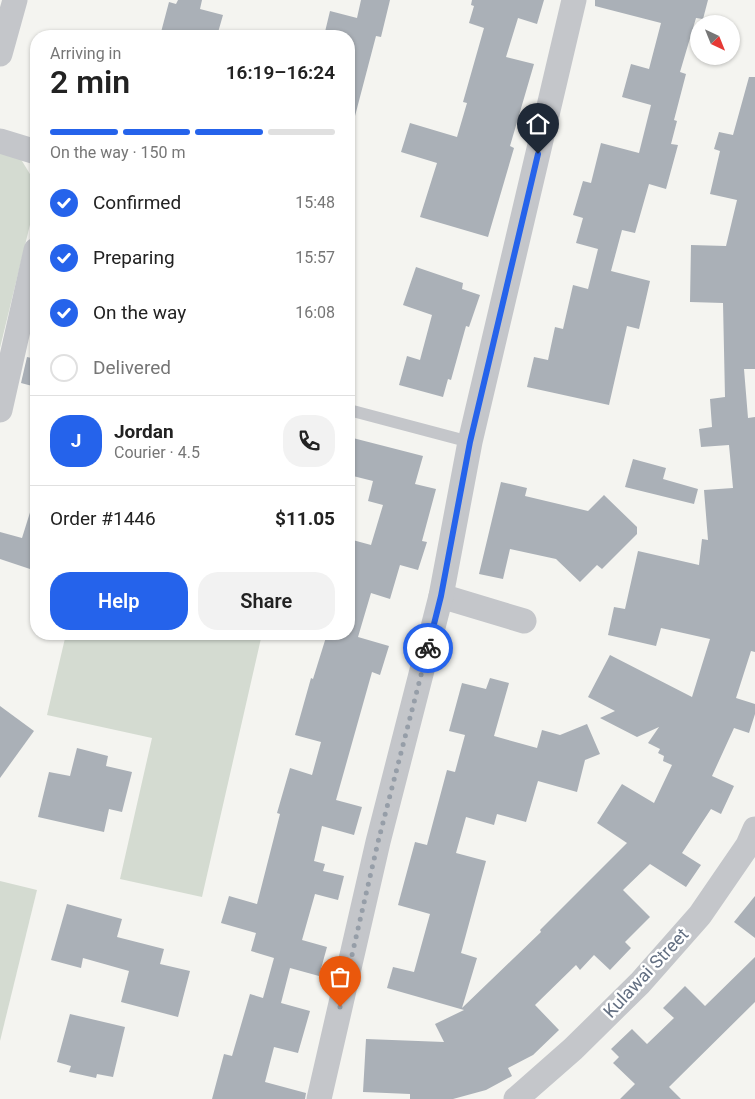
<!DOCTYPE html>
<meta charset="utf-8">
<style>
body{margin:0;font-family:Roboto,sans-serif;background:#f2f2f2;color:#222;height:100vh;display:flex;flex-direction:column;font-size:19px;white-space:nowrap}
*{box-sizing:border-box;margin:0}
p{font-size:16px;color:#767676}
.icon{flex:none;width:28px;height:28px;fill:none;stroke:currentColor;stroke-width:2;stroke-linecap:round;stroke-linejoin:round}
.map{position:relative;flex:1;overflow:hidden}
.details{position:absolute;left:30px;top:30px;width:325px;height:610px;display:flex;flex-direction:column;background:#fff;border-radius:20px;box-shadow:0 1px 4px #0004}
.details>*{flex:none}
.needle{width:32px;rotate:137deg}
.buttons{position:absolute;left:690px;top:15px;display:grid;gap:10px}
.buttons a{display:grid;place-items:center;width:50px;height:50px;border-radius:50%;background:#fff;box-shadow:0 1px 4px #0004;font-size:25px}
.pin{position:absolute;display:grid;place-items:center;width:42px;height:42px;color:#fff;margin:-51px -21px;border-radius:50% 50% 50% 0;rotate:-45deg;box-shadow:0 0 5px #0007}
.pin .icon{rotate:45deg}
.courier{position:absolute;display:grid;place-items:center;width:50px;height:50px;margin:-25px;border:4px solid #2563eb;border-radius:50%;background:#fff;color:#222;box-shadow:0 1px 6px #0007}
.overview em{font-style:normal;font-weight:600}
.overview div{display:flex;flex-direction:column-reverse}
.overview{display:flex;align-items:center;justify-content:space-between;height:85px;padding:0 20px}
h1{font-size:32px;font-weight:600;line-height:38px}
.bar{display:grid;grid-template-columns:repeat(4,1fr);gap:8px 5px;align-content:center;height:60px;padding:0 20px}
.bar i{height:6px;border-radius:4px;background:#e0e0e0}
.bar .selected{background:#2563eb}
.bar p{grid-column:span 4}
.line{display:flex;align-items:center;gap:12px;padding:0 20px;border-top:1px solid #e0e0e0}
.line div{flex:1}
.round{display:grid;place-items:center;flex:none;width:52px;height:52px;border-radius:20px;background:#f2f2f2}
ol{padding:0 20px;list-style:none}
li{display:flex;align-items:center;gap:15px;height:55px}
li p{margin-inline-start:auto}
li .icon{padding:5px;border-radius:50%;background:#2563eb;color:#fff;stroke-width:4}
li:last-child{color:#767676}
li i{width:28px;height:28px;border:2px solid #e0e0e0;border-radius:50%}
.button{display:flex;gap:10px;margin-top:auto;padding:10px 20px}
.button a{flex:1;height:58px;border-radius:20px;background:#2563eb;color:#fff;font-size:20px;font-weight:600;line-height:58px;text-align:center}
.button a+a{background:#f2f2f2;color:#222}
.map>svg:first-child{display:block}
</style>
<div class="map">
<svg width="755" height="1099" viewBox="0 0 755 1099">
<rect width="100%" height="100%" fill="#f4f4f0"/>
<g fill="#d4dbd1">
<path d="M0,152L19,156L36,184V200L0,348Z"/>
<path d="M66,634H262L202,897L120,879L152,738L47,715Z"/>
<path d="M0,881L37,890L0,1041Z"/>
</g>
<g fill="#aab0b7">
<path d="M178,0H202L200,9L223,15L217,36H160L169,2L176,4Z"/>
<path d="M361,0H390L381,37L376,36L355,116L349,115V36H324L330,11L357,18Z"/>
<path d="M472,0H544L537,24L518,18L506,57L534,64L510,146L514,148L488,237L420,217L437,163L401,152L410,123L457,137L467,103L463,102L484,28L469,23L474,6L471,5Z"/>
<path d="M595,0H708L703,19L696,18L680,72L686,74L674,120L677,121L671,144L678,145L666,189L649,184L635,233L622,230L611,271L650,281L639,329L627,326L609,405L527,387L534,357L548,360L555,327L563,329L573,285L588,289L598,249L576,243L583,218L573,215L583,181L591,183L601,143L639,153L651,105L622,97L631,64L649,69L661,23L595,6Z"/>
<path d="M749,77H755V369H744L748,418L755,417V652L751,651L736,698L755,704V714L749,733L734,728L712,776L734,786L721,814L711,809L682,853L701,865L686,887L650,864L623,890L650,917L625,942L631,948L610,970L594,955L580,970L576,965L535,1005L559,1030L533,1055L508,1068L512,1076L486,1090L453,1099H410V1094L363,1092L366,1039L444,1042L435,1024L464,1010L387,988L393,967L414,972L430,914L398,905L415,842L427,845L447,770L455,772L465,735L449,731L462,683L486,689L490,678L509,683L494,736L537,748L542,730L560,735L587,724L600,754L585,760L577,792L538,781L526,822L497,814L494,825L466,817L456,853L486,861L461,953L477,958L462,1008L541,932L540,930L627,843L597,823L622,784L654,803L672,765L663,761L664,756L658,753L660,749L648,743L659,727L637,737L600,718L615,711L588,697L610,655L692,697L710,639L661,628L656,646L608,635L614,607L625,609L638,551L699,565L702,539L708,540L704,490L733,488L729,445L701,447L699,429L712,427L710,399L725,397L723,303L690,302L691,245L726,246L737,200L710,194L720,151L714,149L719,132L733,135Z"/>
<path d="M416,267L463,283L462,289L480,295L469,327L466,326L451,380L448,379L443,397L399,385L407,356L420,360L432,315L403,305Z"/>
<path d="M27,357L36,359V387L21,383Z"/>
<path d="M349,437L423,456L415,484L436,489L422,541L427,542L418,570L400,565L390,599L371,593L358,637L389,646L380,675L372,672L336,800L362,807L354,835L322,826L314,861L325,864L323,871L344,876L338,900L315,894L302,940L327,947L319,976L290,968L281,1003L310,1011L298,1053L274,1047L265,1082L306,1093L305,1099H212L224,1054L232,1056L250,994L263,998L274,958L251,951L256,933L221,923L229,896L257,904L280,814L277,813L290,768L312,775L321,742L295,735L311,678L313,679L327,634H349V539L371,545L383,505L368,501L373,481L349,475Z"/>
<path d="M633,459L666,468L663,479L698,489L694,504L625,487Z"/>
<path d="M501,482L527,488L525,496L588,511L604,495L637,527V534L602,569L597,565L580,582L556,559L510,549L503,579L479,574Z"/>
<path d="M32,506L36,507V550L30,569L0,559V532L22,538Z"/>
<path d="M0,706L34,731L0,778Z"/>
<path d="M77,748L108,756L106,766L132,772L122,812L109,809L104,832L38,817L49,772L70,776Z"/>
<path d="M755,896V938L734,922Z"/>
<path d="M67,904L122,919L117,937L164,949L160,964L190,971L178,1017L121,1002L129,971L83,958L81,968L51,960Z"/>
<path d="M755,957V1002L669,1087L681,1099H620L635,1084L613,1063L619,1057L611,1049L632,1029L647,1044L674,1018L663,1008L685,986L705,1006Z"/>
<path d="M70,1014L125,1027L113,1077L97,1074L96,1078L69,1072L71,1066L57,1062Z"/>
</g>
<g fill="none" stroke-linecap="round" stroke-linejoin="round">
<path stroke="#c4c6ca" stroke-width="12" d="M349,410L470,442"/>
<g stroke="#c4c6ca" stroke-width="25">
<path d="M0,54L15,0"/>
<path d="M0,141L36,152"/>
<path d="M0,410L36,250"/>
<path d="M441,596L524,621"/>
<path d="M319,1099L378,842L441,596L470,442L574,0"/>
<path d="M516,1099L573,1049L640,983L700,915L748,845L755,829"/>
</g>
</g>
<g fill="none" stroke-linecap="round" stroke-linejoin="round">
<path stroke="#969ea8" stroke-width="5" stroke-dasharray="0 9" d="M340,1007L378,842L428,648"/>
<path stroke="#2563eb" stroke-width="6" d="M428,648L441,596L470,442L538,154"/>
</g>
<g text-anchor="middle" stroke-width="5" stroke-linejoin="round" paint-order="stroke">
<g font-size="18" fill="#636f82" stroke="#fff">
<text transform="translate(646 973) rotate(-47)" y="6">Kulawai Street</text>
</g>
</g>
</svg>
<div class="buttons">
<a><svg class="needle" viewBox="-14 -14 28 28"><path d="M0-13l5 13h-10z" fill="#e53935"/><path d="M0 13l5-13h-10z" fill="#767676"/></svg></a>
</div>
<div class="pin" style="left:340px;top:1007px;background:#ea580c"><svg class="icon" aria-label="bag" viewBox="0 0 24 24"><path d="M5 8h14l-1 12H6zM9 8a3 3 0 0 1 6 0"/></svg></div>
<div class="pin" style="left:538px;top:154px;background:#1f2937"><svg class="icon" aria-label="home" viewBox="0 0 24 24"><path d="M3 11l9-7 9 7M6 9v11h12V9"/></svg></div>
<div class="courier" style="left:428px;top:648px"><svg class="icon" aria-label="bike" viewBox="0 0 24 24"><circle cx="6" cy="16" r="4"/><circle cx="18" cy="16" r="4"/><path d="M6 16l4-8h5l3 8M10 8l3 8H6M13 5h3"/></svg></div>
<section class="details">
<div class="overview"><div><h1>2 min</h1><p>Arriving in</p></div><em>16:19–16:24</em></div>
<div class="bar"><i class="selected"></i><i class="selected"></i><i class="selected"></i><i></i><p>On the way · 150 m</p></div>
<ol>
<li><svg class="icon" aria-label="check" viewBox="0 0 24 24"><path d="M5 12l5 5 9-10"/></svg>Confirmed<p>15:48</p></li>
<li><svg class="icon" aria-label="check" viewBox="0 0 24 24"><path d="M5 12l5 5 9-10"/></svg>Preparing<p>15:57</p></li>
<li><svg class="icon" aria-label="check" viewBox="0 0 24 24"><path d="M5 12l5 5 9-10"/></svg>On the way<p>16:08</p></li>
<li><i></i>Delivered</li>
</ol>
<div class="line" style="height:90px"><b class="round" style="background:#2563eb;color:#fff">J</b><div><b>Jordan</b><p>Courier · 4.5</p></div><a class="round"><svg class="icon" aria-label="phone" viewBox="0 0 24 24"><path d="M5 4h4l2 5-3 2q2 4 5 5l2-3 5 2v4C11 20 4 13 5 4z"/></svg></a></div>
<div class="line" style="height:65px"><div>Order #1446</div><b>$11.05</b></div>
<div class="button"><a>Help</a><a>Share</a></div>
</section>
</div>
